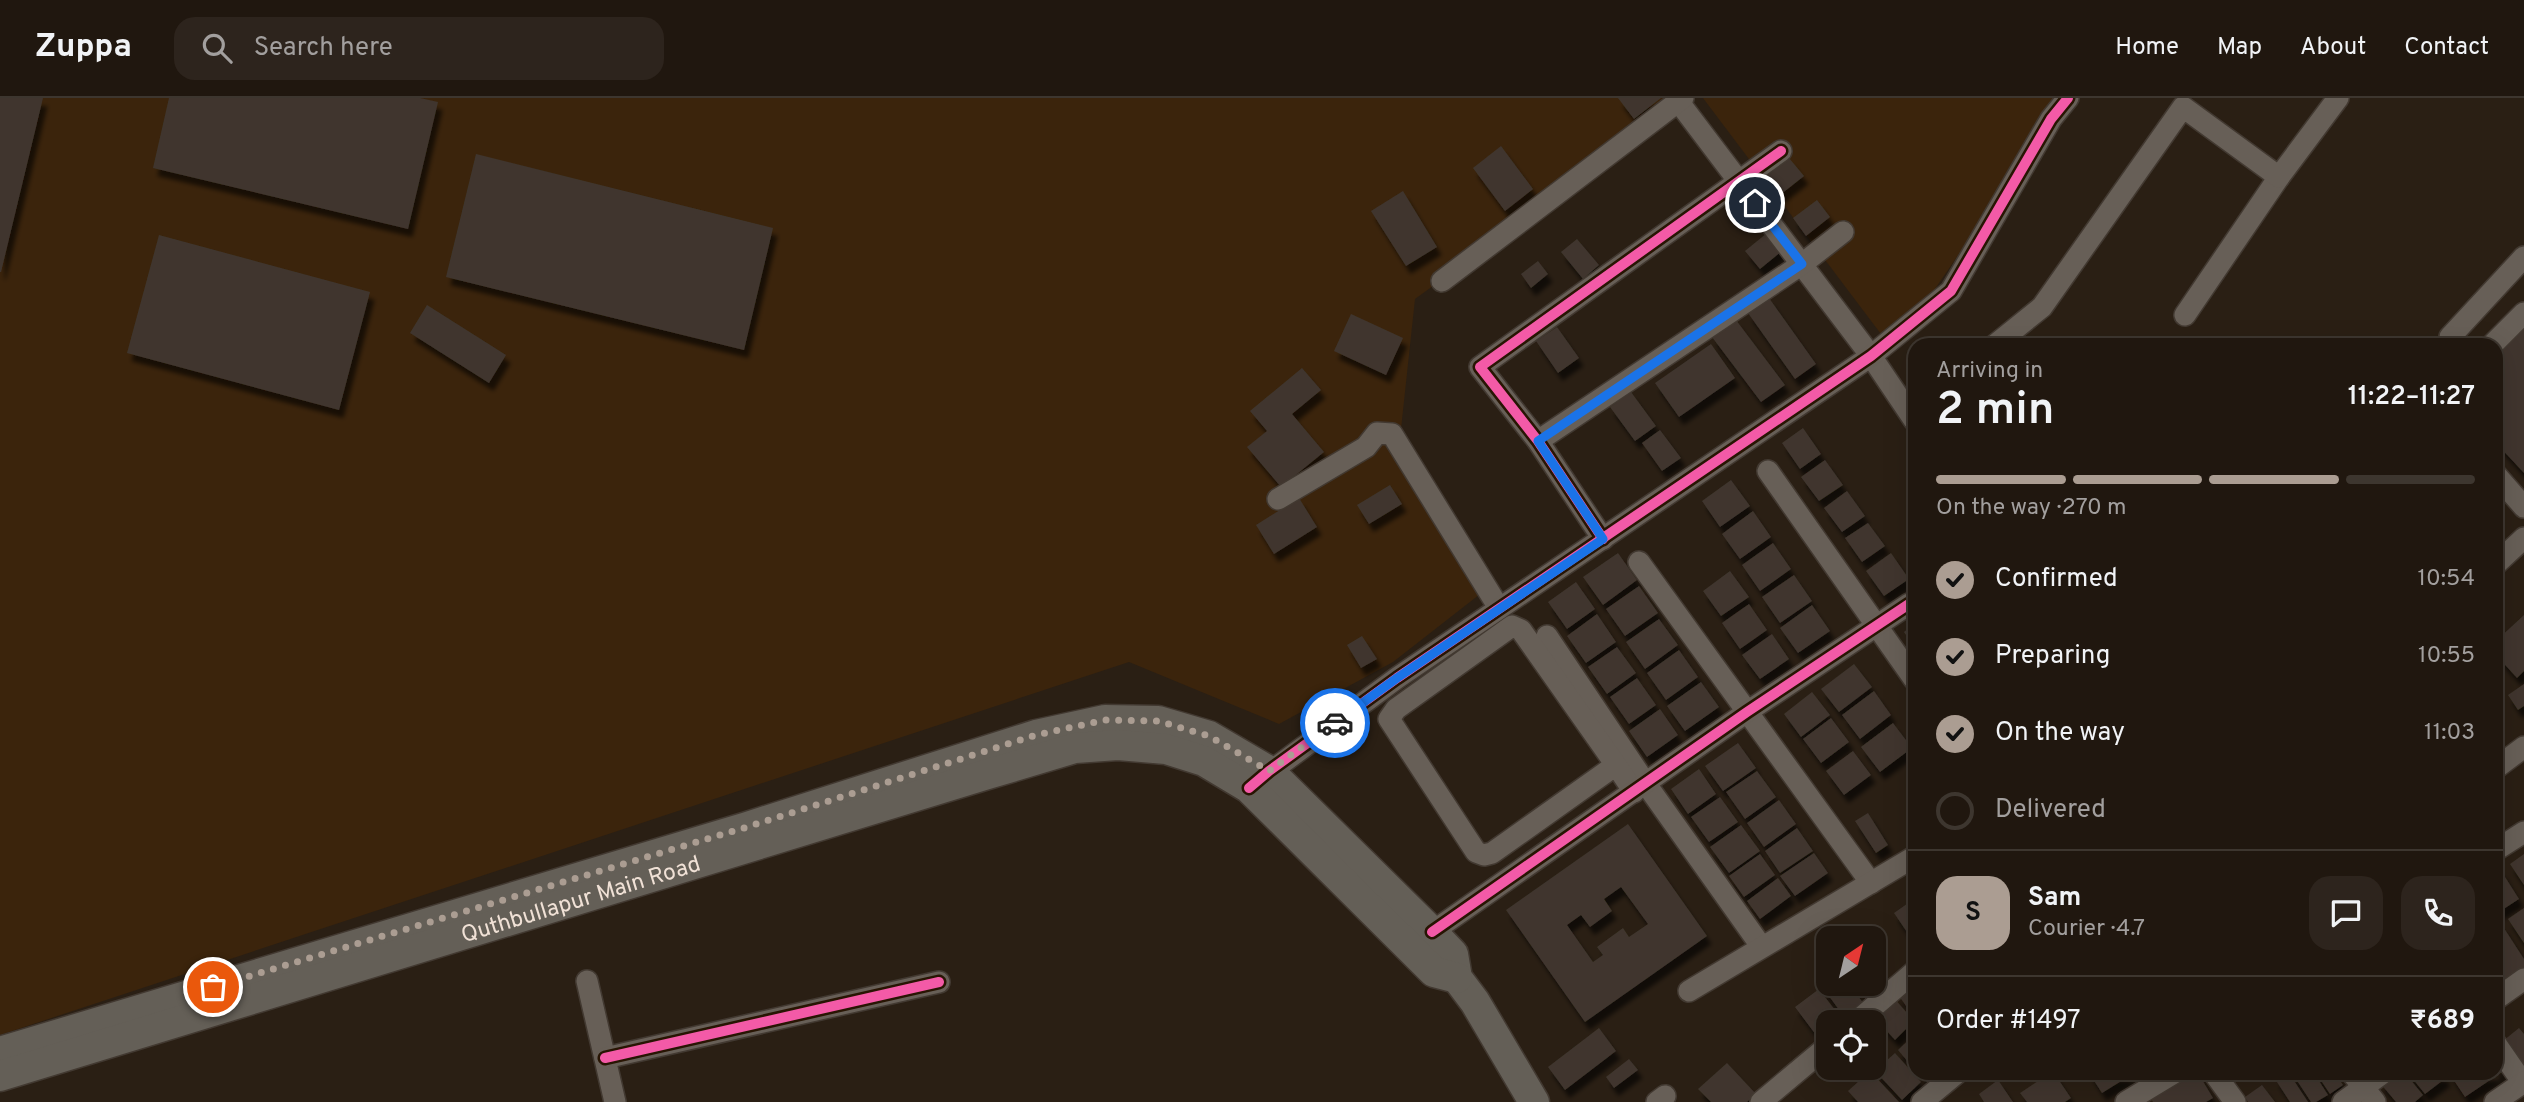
<!DOCTYPE html>
<meta charset="utf-8">
<style>
body{margin:0;font-family:Overpass,sans-serif;background:#2d241d;color:#f1f3f6;height:100vh;display:flex;flex-direction:column;font-size:26px;white-space:nowrap}
*{box-sizing:border-box;margin:0}
p{font-size:23px;color:#a29f9e}
.icon{flex:none;width:38px;height:38px;fill:none;stroke:currentColor;stroke-width:2;stroke-linecap:round;stroke-linejoin:round}
.map{position:relative;flex:1;overflow:hidden}
.side{position:absolute;left:1908px;top:240px;width:595px;height:742px;display:flex;flex-direction:column;background:#20170f;border-radius:21px;box-shadow:0 7px 28px #0002,0 0 0 2px #3d362f}
.side>*{flex:none}
.needle{width:46px;rotate:35deg}
.buttons{position:absolute;left:1816px;top:828px;display:grid;gap:14px}
.buttons a{display:grid;place-items:center;width:70px;height:70px;border-radius:14px;background:#20170f;box-shadow:0 7px 28px #0002,0 0 0 2px #3d362f;font-size:35px}
.pin{position:absolute;display:grid;place-items:center;width:60px;height:60px;color:#fff;margin:-30px;border:4px solid #fff;border-radius:50%;box-shadow:0 2px 7px #0007}
.courier{position:absolute;display:grid;place-items:center;width:70px;height:70px;margin:-35px;border:5px solid #1a73e8;border-radius:50%;background:#fff;color:#222;box-shadow:0 2px 9px #0007}
.overview em{font-style:normal;font-weight:600}
.overview div{display:flex;flex-direction:column-reverse}
.overview{display:flex;align-items:center;justify-content:space-between;height:119px;padding:0 28px}
h1{font-size:46px;font-weight:600;line-height:52px}
.bar{display:grid;grid-template-columns:repeat(4,1fr);gap:10px 7px;align-content:center;height:84px;padding:0 28px}
.bar i{height:9px;border-radius:5px;background:#3d362f}
.bar .on{background:#ab9d92}
.bar p{grid-column:span 4}
.line{display:flex;align-items:center;gap:18px;padding:0 28px;border-top:2px solid #3d362f}
.line div{flex:1}
.round{display:grid;place-items:center;flex:none;width:74px;height:74px;border-radius:21px;background:#2d241d}
ol{padding:0 28px;list-style:none}
li{display:flex;align-items:center;gap:21px;height:77px}
li p{margin-inline-start:auto}
li .icon{padding:7px;border-radius:50%;background:#ab9d92;color:#111;stroke-width:4}
li:last-child{color:#a29f9e}
li i{width:38px;height:38px;border:4px solid #3d362f;border-radius:50%}
header{display:flex;align-items:center;gap:42px;box-sizing:border-box;height:98px;padding:0 35px;background:#20170f;border-bottom:2px solid #3d362f}
header strong{font-size:33px}
nav{display:flex;gap:38px;margin-inline-start:auto;font-size:24px}
.search{width:490px;height:63px;background:#2d241d;display:flex;align-items:center;gap:18px;box-sizing:border-box;padding:0 24px;border-radius:21px;color:#a29f9e;font-size:26px}
.map>svg:first-child{display:block}
</style>
<header>
<strong>Zuppa</strong>
<div class="search"><svg class="icon" aria-label="search" viewBox="0 0 24 24"><circle cx="10" cy="10" r="6"/><path d="M15 15l6 6"/></svg>Search here</div>
<nav><a>Home</a><a>Map</a><a>About</a><a>Contact</a></nav>
</header>
<div class="map">
<svg width="2524" height="1004" viewBox="0 0 2524 1004">
<defs>
<filter id="shadow"><feDropShadow dx="4.5" dy="8" stdDeviation="2" flood-color="#0009"/></filter>
</defs>
<rect width="100%" height="100%" fill="#2a1f14"/>
<g fill="#3b240c">
<path d="M0,0H1692L1415,201L1401,331L1484,493L1393,564L1279,626L1129,564L0,937Z"/>
<path d="M1703,0H2066L1893,252Z"/>
</g>
<g fill="#3f362e" fill-rule="evenodd" filter="url(#shadow)">
<path d="M0,0H43L1,174H0Z"/>
<path d="M169,0H420L438,4L408,131L153,70Z"/>
<path d="M1618,0H1661L1634,21Z"/>
<path d="M1501,48L1533,91L1505,113L1473,70Z"/>
<path d="M476,56L773,130L744,252L446,179Z"/>
<path d="M1789,60L1804,78L1780,97L1765,79Z"/>
<path d="M1403,93L1437,149L1406,168L1371,113Z"/>
<path d="M1817,102L1830,119L1806,138L1793,120Z"/>
<path d="M1767,135L1782,153L1760,171L1745,153Z"/>
<path d="M159,137L370,194L339,312L127,255Z"/>
<path d="M1577,141L1599,167L1583,181L1561,154Z"/>
<path d="M1538,163L1548,176L1531,190L1521,176Z"/>
<path d="M1769,200L1816,266L1795,281L1748,215Z"/>
<path d="M427,207L506,257L489,285L410,235Z"/>
<path d="M1351,216L1403,240L1386,277L1334,253Z"/>
<path d="M1736,222L1785,287L1761,304L1712,239Z"/>
<path d="M2524,226V375L2496,345V253Z"/>
<path d="M1557,229L1579,260L1558,275L1536,243Z"/>
<path d="M1711,246L1735,280L1679,319L1655,285Z"/>
<path d="M1302,270L1321,292L1292,316L1324,354L1281,389L1247,349L1267,333L1250,313Z"/>
<path d="M1631,294L1656,328L1635,343L1610,309Z"/>
<path d="M1803,330L1821,356L1800,371L1782,345Z"/>
<path d="M1660,332L1681,360L1662,373L1642,345Z"/>
<path d="M1825,362L1843,387L1819,403L1801,379Z"/>
<path d="M1731,382L1750,408L1720,429L1702,403Z"/>
<path d="M1390,387L1402,406L1369,426L1357,407Z"/>
<path d="M1847,393L1865,418L1842,434L1824,410Z"/>
<path d="M1299,400L1317,429L1274,456L1256,427Z"/>
<path d="M1753,413L1771,439L1740,461L1722,436Z"/>
<path d="M1868,425L1885,448L1862,464L1845,440Z"/>
<path d="M1773,445L1791,471L1760,493L1742,467Z"/>
<path d="M1618,455L1637,482L1603,507L1583,479Z"/>
<path d="M1891,455L1909,481L1884,498L1866,473Z"/>
<path d="M1730,473L1749,499L1721,518L1703,493Z"/>
<path d="M1794,477L1812,503L1780,525L1762,499Z"/>
<path d="M1576,484L1595,511L1567,531L1548,504Z"/>
<path d="M1639,488L1658,515L1625,538L1606,511Z"/>
<path d="M1749,506L1767,532L1740,551L1722,525Z"/>
<path d="M1812,507L1830,533L1798,555L1780,530Z"/>
<path d="M1597,516L1616,544L1586,565L1567,538Z"/>
<path d="M2524,517V573L2517,580L2496,557V543Z"/>
<path d="M1659,521L1678,547L1645,571L1626,544Z"/>
<path d="M1914,526V549L1904,534Z"/>
<path d="M1772,536L1789,561L1760,581L1742,557Z"/>
<path d="M1362,538L1377,561L1361,570L1347,547Z"/>
<path d="M1617,549L1636,575L1607,596L1588,569Z"/>
<path d="M1679,552L1698,579L1666,602L1647,575Z"/>
<path d="M1854,566L1872,589L1839,614L1821,591Z"/>
<path d="M1637,580L1656,607L1629,626L1610,599Z"/>
<path d="M1701,584L1719,609L1685,633L1667,608Z"/>
<path d="M2524,586V608L2518,612L2508,597Z"/>
<path d="M1874,593L1891,617L1860,641L1842,617Z"/>
<path d="M1812,594L1830,617L1801,639L1784,616Z"/>
<path d="M1660,611L1678,637L1647,659L1629,633Z"/>
<path d="M1831,620L1849,644L1821,665L1803,641Z"/>
<path d="M1893,625L1912,650L1880,674L1861,649Z"/>
<path d="M1738,645L1756,670L1723,693L1705,668Z"/>
<path d="M1853,653L1871,677L1844,697L1826,673Z"/>
<path d="M1699,671L1716,696L1688,716L1671,691Z"/>
<path d="M1757,673L1776,699L1745,721L1726,694Z"/>
<path d="M1720,699L1738,724L1709,744L1691,719Z"/>
<path d="M1779,702L1796,726L1764,749L1747,725Z"/>
<path d="M1868,715L1888,747L1876,755L1855,723Z"/>
<path d="M1628,726L1707,838L1585,924L1506,812ZM1621,789L1648,826L1629,839L1623,830L1597,849L1603,857L1593,864L1567,827L1581,817L1590,829L1612,813L1604,801Z"/>
<path d="M1741,727L1760,753L1729,775L1710,749Z"/>
<path d="M1797,730L1813,753L1780,775L1765,753Z"/>
<path d="M1814,755L1828,775L1795,798L1780,778Z"/>
<path d="M1760,756L1775,777L1744,799L1729,778Z"/>
<path d="M2524,756V787L2510,766Z"/>
<path d="M2500,771L2519,801L2499,814L2496,809V773Z"/>
<path d="M1778,780L1791,798L1760,821L1747,803Z"/>
<path d="M1914,801V838L1911,840L1894,815Z"/>
<path d="M2524,810V845L2508,821Z"/>
<path d="M2502,827L2524,861V870L2496,889V830Z"/>
<path d="M1874,871L1886,890L1866,902L1856,886H1874Z"/>
<path d="M1830,886H1849L1864,906L1845,920L1823,890Z"/>
<path d="M1914,887V919L1899,898Z"/>
<path d="M1819,891L1844,924H1829V939L1822,945L1795,909Z"/>
<path d="M1894,900L1914,923L1895,942L1874,919Z"/>
<path d="M1599,930L1616,953L1565,992L1548,969Z"/>
<path d="M2519,930L2524,936V974L2498,947Z"/>
<path d="M1914,937V971L1898,952Z"/>
<path d="M1895,955L1921,984L1902,1002L1875,973Z"/>
<path d="M1629,961L1638,972L1614,990L1606,979Z"/>
<path d="M2496,963L2502,974L2465,999L2449,975H2496Z"/>
<path d="M1727,965L1756,996L1747,1004H1711L1698,991Z"/>
<path d="M1870,973L1899,1004H1858L1848,993Z"/>
<path d="M1918,975H1939L1928,985Z"/>
<path d="M2050,975H2054L2071,1000L2065,1004H2027L2020,995Z"/>
<path d="M2089,975H2130L2131,977L2102,995Z"/>
<path d="M2194,975H2198L2213,1000L2206,1004H2153L2151,1001Z"/>
<path d="M2284,975H2289L2308,1004H2290L2275,981Z"/>
<path d="M2292,975H2314L2328,997L2316,1004H2311Z"/>
<path d="M2316,975H2335L2343,987L2330,996Z"/>
<path d="M2393,975H2405L2423,997L2415,1004H2396L2380,985Z"/>
<path d="M2408,975H2442L2446,980L2425,996Z"/>
<path d="M1998,982L2013,1004H1984L1979,996Z"/>
<path d="M2262,987L2275,1004H2248L2245,999Z"/>
</g>
<g fill="none" stroke-linecap="round" stroke-linejoin="round">
<g stroke="#423931" stroke-width="24">
<g id="minor">
<path d="M1678,3L1871,258L1914,322"/>
<path d="M1442,183L1683,0"/>
<path d="M2185,217L2279,79"/>
<path d="M2450,239L2524,159"/>
<path d="M1995,247L2042,209L2183,9L2279,79L2338,0"/>
<path d="M2492,247L2524,215"/>
<path d="M1538,343L1802,166L1843,134"/>
<path d="M1768,373L1914,581"/>
<path d="M2496,377L2524,409"/>
<path d="M1278,401L1366,349L1377,335L1392,336L1499,510"/>
<path d="M1603,441L1538,343L1480,269L1781,53"/>
<path d="M1639,464L1871,785"/>
<path d="M2496,466L2524,440"/>
<path d="M1547,538L1646,686L1761,848"/>
<path d="M1616,667L1492,755L1484,757L1476,754L1389,621L1396,611L1512,528L1521,532L1616,667L1634,694"/>
<path d="M2496,670L2524,649"/>
<path d="M1259,682L1397,580L1871,258L1951,193L2051,21L2068,0"/>
<path d="M2496,752L2524,734"/>
<path d="M1432,834L1747,614L1909,506"/>
<path d="M587,883L615,1004"/>
<path d="M1689,893L1914,759"/>
<path d="M2496,901L2524,881"/>
<path d="M1856,924L1914,874"/>
<path d="M2496,946L2523,985"/>
<path d="M605,960L939,884"/>
<path d="M2214,975L2235,1004"/>
<path d="M2352,975L2375,1004"/>
<path d="M1657,1004L1665,998"/>
<path d="M1761,1004L1829,947"/>
<path d="M1922,1004L1957,975"/>
<path d="M2126,1004L2174,975"/>
<path d="M2343,1004L2383,975"/>
<path d="M2495,1004L2524,984"/>
</g>
</g>
<g stroke="#423931" stroke-width="33">
<g id="secondary">
<path d="M0,954L747,729L1036,637L1105,622L1158,623L1209,638L1269,673L1432,834L1453,856L1457,880L1475,904L1534,1004"/>
<path id="s1" d="M0,978L988,676L1075,650L1118,647L1166,651L1204,663L1249,690L1434,874L1457,880"/>
</g>
</g>
<use href="#minor" stroke="#675f57" stroke-width="21"/>
<use href="#secondary" stroke="#645f57" stroke-width="30"/>
<g stroke="#281503" stroke-width="15">
<g id="cycleway">
<path d="M1603,441L1538,343L1480,269L1781,53"/>
<path d="M1249,690L1269,673L1397,580L1871,258L1951,193L2051,21L2068,0"/>
<path d="M1432,834L1747,614L1909,506"/>
<path d="M605,960L939,884"/>
</g>
</g>
<use href="#cycleway" stroke="#f35aa7" stroke-width="10"/>
</g>
<g fill="none" stroke-linecap="round" stroke-linejoin="round">
<path stroke="#ab9d92" stroke-width="7" stroke-dasharray="0 12.6" d="M213,889L747,729L1036,637L1105,622L1158,623L1209,638L1269,673L1335,625"/>
<path stroke="#1a73e8" stroke-width="9" d="M1335,625L1397,580L1603,441L1538,343L1802,166L1755,105"/>
</g>
<g text-anchor="middle" stroke-width="5" stroke-linejoin="round" paint-order="stroke">
<g font-size="23" fill="#f0e1d6" stroke="#281503">
<text dy="8" stroke="none"><textPath href="#s1" startOffset="607">Quthbullapur Main Road</textPath></text>
</g>
</g>
</svg>
<div class="buttons">
<a><svg class="needle" viewBox="-14 -14 28 28"><path d="M0-13l5 13h-10z" fill="#e53935"/><path d="M0 13l5-13h-10z" fill="#a29f9e"/></svg></a>
<a><svg class="icon" aria-label="locate" viewBox="0 0 24 24"><circle cx="12" cy="12" r="6"/><path d="M12 2v4M12 18v4M2 12h4M18 12h4"/></svg></a>
</div>
<div class="pin" style="left:213px;top:889px;background:#ea580c"><svg class="icon" aria-label="bag" viewBox="0 0 24 24"><path d="M5 8h14l-1 12H6zM9 8a3 3 0 0 1 6 0"/></svg></div>
<div class="pin" style="left:1755px;top:105px;background:#1f2937"><svg class="icon" aria-label="home" viewBox="0 0 24 24"><path d="M3 11l9-7 9 7M6 9v11h12V9"/></svg></div>
<div class="courier" style="left:1335px;top:625px"><svg class="icon" aria-label="car" viewBox="0 0 24 24"><path d="M5 17H2v-5l4-1 3-4h7l3 4 3 1v5h-3M9 17h6M6 11h13"/><circle cx="7" cy="17" r="2"/><circle cx="17" cy="17" r="2"/></svg></div>
<section class="side">
<div class="overview"><div><h1>2 min</h1><p>Arriving in</p></div><em>11:22–11:27</em></div>
<div class="bar"><i class="on"></i><i class="on"></i><i class="on"></i><i></i><p>On the way · 270 m</p></div>
<ol>
<li><svg class="icon" aria-label="check" viewBox="0 0 24 24"><path d="M5 12l5 5 9-10"/></svg>Confirmed<p>10:54</p></li>
<li><svg class="icon" aria-label="check" viewBox="0 0 24 24"><path d="M5 12l5 5 9-10"/></svg>Preparing<p>10:55</p></li>
<li><svg class="icon" aria-label="check" viewBox="0 0 24 24"><path d="M5 12l5 5 9-10"/></svg>On the way<p>11:03</p></li>
<li><i></i>Delivered</li>
</ol>
<div class="line" style="height:126px"><b class="round" style="background:#ab9d92;color:#111">S</b><div><b>Sam</b><p>Courier · 4.7</p></div><a class="round"><svg class="icon" aria-label="chat" viewBox="0 0 24 24"><path d="M4 5h16v11H9l-5 4z"/></svg></a><a class="round"><svg class="icon" aria-label="phone" viewBox="0 0 24 24"><path d="M5 4h4l2 5-3 2q2 4 5 5l2-3 5 2v4C11 20 4 13 5 4z"/></svg></a></div>
<div class="line" style="height:91px"><div>Order #1497</div><b>₹689</b></div>
</section>
</div>
